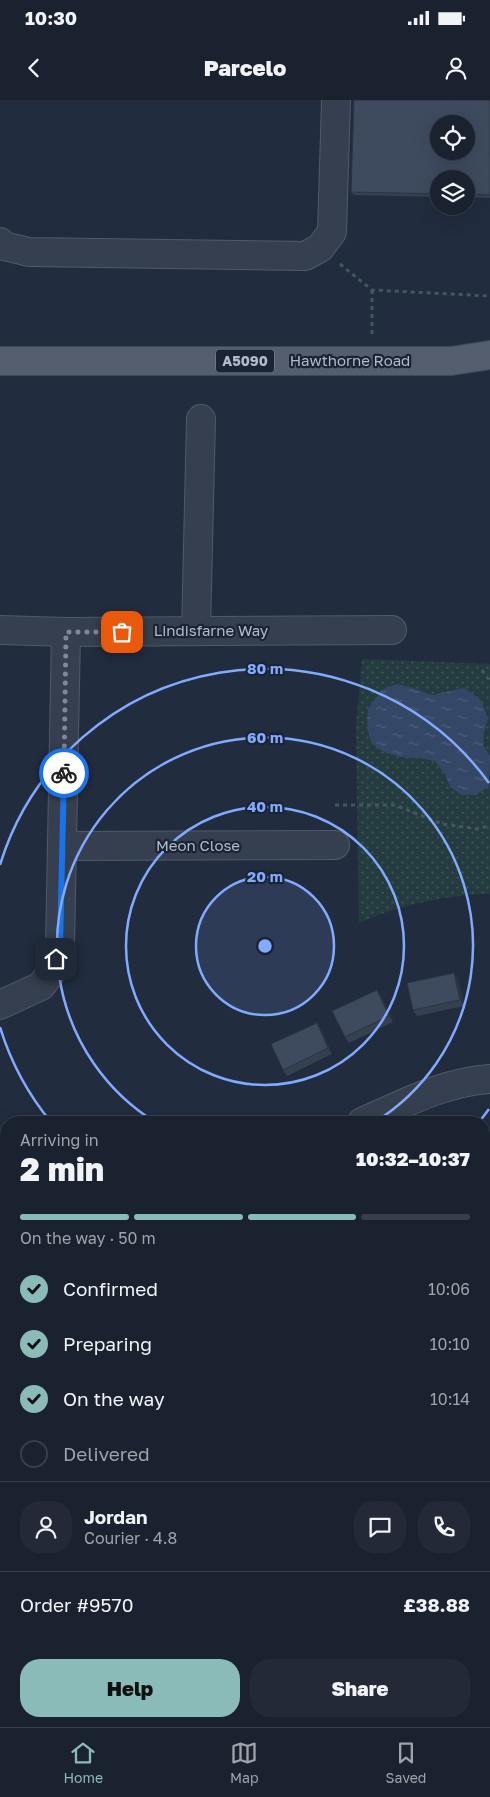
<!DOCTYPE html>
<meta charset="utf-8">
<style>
body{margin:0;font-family:"Golos Text",sans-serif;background:#232937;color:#f1f3f6;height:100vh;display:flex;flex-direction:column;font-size:19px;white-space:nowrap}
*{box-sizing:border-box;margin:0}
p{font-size:16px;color:#9fa3aa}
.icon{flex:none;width:28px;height:28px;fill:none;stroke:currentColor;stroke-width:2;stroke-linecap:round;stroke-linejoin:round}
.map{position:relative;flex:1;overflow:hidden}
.panel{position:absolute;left:0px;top:1016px;width:490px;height:611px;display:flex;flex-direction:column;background:#1a212f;border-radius:20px 20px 0 0;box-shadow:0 5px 20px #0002,0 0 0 1px #383e4b}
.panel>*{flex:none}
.buttons{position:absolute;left:430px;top:15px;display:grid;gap:10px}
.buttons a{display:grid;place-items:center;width:45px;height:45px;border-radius:50%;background:#1a212f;box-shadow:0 5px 20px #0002,0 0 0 1px #383e4b;font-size:25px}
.pin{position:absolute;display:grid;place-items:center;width:42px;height:42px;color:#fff;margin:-21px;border-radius:10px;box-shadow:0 2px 8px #0006}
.courier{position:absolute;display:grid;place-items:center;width:50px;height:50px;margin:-25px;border:4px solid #1a73e8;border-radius:50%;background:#fff;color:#222;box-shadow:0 1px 6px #0007}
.headline em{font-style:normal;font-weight:800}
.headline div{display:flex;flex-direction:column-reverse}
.headline{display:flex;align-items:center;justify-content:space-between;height:85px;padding:0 20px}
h1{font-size:32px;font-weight:800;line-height:38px}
.bar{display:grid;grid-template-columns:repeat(4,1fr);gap:8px 5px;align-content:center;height:60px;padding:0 20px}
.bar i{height:6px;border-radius:4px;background:#383e4b}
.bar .selected{background:#8bbbb9}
.bar p{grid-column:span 4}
.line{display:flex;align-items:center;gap:12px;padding:0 20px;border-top:1px solid #383e4b}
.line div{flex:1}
.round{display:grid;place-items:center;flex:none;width:52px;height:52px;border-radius:20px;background:#232937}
ol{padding:0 20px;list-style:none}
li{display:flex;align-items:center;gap:15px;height:55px}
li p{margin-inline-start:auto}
li .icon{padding:5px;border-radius:50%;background:#8bbbb9;color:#111;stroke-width:4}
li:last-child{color:#9fa3aa}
li i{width:28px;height:28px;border:2px solid #383e4b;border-radius:50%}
.button{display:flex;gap:10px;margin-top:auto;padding:10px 20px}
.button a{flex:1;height:58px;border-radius:20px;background:#8bbbb9;color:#111;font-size:20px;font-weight:800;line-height:58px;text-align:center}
.button a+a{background:#232937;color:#f1f3f6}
.status{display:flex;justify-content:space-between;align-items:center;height:35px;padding:0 25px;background:#1a212f;direction:ltr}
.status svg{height:14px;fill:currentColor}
header{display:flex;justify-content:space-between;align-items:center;height:65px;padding:0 20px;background:#1a212f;font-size:22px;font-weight:800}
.dock{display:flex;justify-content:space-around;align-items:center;height:70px;border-top:1px solid #383e4b;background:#1a212f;font-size:14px;color:#9fa3aa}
.dock a{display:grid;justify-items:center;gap:2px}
.dock .selected{color:#8bbbb9}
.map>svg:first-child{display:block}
</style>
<div class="status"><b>10:30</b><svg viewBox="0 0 49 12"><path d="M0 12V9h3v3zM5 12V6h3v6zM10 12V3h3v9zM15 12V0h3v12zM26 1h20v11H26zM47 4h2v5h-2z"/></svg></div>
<header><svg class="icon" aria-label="back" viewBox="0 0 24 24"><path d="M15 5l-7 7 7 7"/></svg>Parcelo<svg class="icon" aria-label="person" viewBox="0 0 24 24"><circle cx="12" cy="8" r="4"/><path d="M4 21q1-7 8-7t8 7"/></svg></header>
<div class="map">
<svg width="490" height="1627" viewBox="0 0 490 1627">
<defs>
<pattern id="grass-dots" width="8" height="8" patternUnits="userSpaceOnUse" patternTransform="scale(1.25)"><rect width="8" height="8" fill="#243b40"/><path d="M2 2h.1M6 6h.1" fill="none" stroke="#41555a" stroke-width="1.8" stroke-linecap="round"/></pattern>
<pattern id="water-ripples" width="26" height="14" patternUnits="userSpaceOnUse" patternTransform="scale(1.25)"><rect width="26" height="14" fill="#344767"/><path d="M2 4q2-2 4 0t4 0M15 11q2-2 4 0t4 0" fill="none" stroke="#4f5f7b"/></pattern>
</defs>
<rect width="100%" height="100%" fill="#222c3f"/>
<path fill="url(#grass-dots)" d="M362,559L490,564V794C446,795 399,805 359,823L356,627Z"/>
<path fill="url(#water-ripples)" d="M397,584L413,588L432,595L464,588L481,600L488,619L484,633L483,645L490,656L489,686L476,695H462L450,687L445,674L435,661L420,658L400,657L384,652L372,644L367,629L368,609L381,590Z"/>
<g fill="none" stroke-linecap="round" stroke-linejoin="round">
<g stroke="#515a6a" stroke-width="30">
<g id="minor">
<path d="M0,142L4,146L29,152L305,156L320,148L332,132L336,0"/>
<path d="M0,530L66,532L392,530"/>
<path d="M196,531L201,319"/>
<path d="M62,746L335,745"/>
<path d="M0,905L41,886L50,874L60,847L66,532"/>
<path d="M362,1022C403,1004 444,982 490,979"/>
<path d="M0,1193L6,1190"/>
<path d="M0,1509H6"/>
<path d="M484,1547H490"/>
</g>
</g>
<g stroke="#3f4858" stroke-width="30">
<path id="major" d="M0,261H451L490,255"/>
</g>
<g stroke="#42585d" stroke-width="3" stroke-dasharray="4 4" stroke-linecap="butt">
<path d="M340,164L372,190L490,196"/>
<path d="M372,190V237"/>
<path d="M482,570L490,581"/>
<path d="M335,705H395L442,724L479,729L490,725"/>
</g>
<use href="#minor" stroke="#363f4f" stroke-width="28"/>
<use href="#major" stroke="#545e6f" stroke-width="28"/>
</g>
<g fill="#354051">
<path d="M490,0V98L466,97V79H439V97L354,95L351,92Z"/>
<path d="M454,873L458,879L464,906L417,916L413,910Z"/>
<path d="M381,896L393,922L349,943L345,937Z"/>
<path d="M321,929L332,954L287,976L283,970Z"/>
<path d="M484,1127L490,1130V1167L484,1165Z"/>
<path d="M6,1229V1274L1,1276L0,1275V1232Z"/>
<path d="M484,1285L490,1287V1358L484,1356Z"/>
<path d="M490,1364V1384L486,1379Z"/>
<rect x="0" y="1437" width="6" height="39"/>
<path d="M0,1538H6V1578L0,1577Z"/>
<path d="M463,1621L462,1627H433L430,1623Z"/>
</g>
<g fill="#2b3442">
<path d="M454,873L458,879L464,906L460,900Z"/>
<path d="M377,890L381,896L393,922L389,916Z"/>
<path d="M317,923L321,929L332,954L328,948Z"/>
<path d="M6,1554V1576L4,1572Z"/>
<path d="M458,1621H463L462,1627H459L458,1626Z"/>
</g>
<g fill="#3e4a5e" stroke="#2b3442" fill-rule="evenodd">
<path d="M354,0H490V95L466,94V79H439V94L351,92ZM439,24H466V51H439Z"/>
<path d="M454,873L460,900L413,910L407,883Z"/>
<path d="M377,890L389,916L345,937L332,911Z"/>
<path d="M317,923L328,948L283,970L271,944Z"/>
<path d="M484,1127L490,1130V1163L484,1160Z"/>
<path d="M6,1229V1266L0,1269V1232Z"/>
<path d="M484,1285L490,1287V1352L484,1350Z"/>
<path d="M490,1364V1380L486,1379Z"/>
<rect x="0" y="1437" width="6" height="33"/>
<path d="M0,1538H6V1554L4,1572H0Z"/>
<path d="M430,1621H458V1626L430,1623Z"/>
</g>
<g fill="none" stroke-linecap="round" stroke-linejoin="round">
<path stroke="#808899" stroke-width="5" stroke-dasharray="0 9" d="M64,673L66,532H122"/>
<path stroke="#1a73e8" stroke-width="6" d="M56,859L60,847L64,673"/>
</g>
<circle cx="265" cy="846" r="69" fill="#82aaff" fill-opacity=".12"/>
<g fill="none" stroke="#82aaff" stroke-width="2.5">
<circle cx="265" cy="846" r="69"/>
<circle cx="265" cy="846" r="139"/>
<path d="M155 1022A208 208 0 1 1 375 1022"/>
<path d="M489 1009A277 277 0 0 1 479 1022M51 1022A277 277 0 0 1 0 927M0 765A277 277 0 0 1 489 683"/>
</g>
<g text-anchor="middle" stroke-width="4.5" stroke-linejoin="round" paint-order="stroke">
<rect fill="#1b2434" stroke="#858d9d" stroke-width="1" x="216" y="249.5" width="58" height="23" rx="4"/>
<g font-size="14" font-weight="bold" fill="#b2baca">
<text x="245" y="266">A5090</text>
</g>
<g font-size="15" fill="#b2baca" stroke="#1b2434">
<text x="350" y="266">Hawthorne Road</text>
<text x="211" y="536">Lindisfarne Way</text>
<text x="198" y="751">Meon Close</text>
</g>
</g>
<circle cx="265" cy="846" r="8" fill="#82aaff" stroke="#1b2434" stroke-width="2.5"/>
<g font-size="15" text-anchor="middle" font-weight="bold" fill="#82aaff" stroke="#1b2434" stroke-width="4.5" stroke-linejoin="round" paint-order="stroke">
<text x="265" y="574">80 m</text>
<text x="265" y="643">60 m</text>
<text x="265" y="712">40 m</text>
<text x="265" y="782">20 m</text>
</g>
</svg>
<div class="buttons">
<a><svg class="icon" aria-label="locate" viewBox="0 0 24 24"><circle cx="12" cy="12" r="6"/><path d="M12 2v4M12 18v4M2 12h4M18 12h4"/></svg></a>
<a><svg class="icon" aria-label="layers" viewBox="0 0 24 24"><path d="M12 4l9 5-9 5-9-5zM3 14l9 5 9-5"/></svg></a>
</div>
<div class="pin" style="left:122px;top:532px;background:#ea580c"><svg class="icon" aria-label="bag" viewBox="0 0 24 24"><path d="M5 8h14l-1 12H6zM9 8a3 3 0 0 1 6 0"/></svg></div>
<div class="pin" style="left:56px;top:859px;background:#1f2937"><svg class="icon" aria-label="home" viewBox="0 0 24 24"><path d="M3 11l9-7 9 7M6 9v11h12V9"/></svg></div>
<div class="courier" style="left:64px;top:673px"><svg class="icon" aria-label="bike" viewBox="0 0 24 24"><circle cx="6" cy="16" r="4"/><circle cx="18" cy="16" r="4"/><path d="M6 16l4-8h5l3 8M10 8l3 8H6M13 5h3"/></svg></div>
<section class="panel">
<div class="headline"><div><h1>2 min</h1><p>Arriving in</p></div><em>10:32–10:37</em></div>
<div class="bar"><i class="selected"></i><i class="selected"></i><i class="selected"></i><i></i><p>On the way · 50 m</p></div>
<ol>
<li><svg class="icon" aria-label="check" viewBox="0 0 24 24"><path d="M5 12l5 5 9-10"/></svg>Confirmed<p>10:06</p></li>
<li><svg class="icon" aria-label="check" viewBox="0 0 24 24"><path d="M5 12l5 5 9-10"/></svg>Preparing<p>10:10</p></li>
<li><svg class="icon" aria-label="check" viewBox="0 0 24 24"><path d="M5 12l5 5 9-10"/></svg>On the way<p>10:14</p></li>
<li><i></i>Delivered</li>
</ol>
<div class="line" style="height:90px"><a class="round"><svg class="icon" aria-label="person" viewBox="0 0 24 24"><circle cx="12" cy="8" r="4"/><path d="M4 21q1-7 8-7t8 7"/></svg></a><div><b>Jordan</b><p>Courier · 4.8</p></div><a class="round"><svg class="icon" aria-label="chat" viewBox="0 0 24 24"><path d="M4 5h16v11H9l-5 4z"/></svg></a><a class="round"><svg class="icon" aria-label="phone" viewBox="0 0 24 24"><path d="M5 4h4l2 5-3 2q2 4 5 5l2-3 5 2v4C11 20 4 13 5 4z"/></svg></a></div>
<div class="line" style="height:65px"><div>Order #9570</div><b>£38.88</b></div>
<div class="button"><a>Help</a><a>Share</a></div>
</section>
</div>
<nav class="dock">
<a class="selected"><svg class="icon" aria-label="home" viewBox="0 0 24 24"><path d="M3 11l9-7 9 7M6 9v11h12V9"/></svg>Home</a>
<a><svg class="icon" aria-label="map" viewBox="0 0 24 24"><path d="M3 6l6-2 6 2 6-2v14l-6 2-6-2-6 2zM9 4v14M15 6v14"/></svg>Map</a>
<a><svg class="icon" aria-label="saved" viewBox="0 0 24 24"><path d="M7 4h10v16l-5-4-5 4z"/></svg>Saved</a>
</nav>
